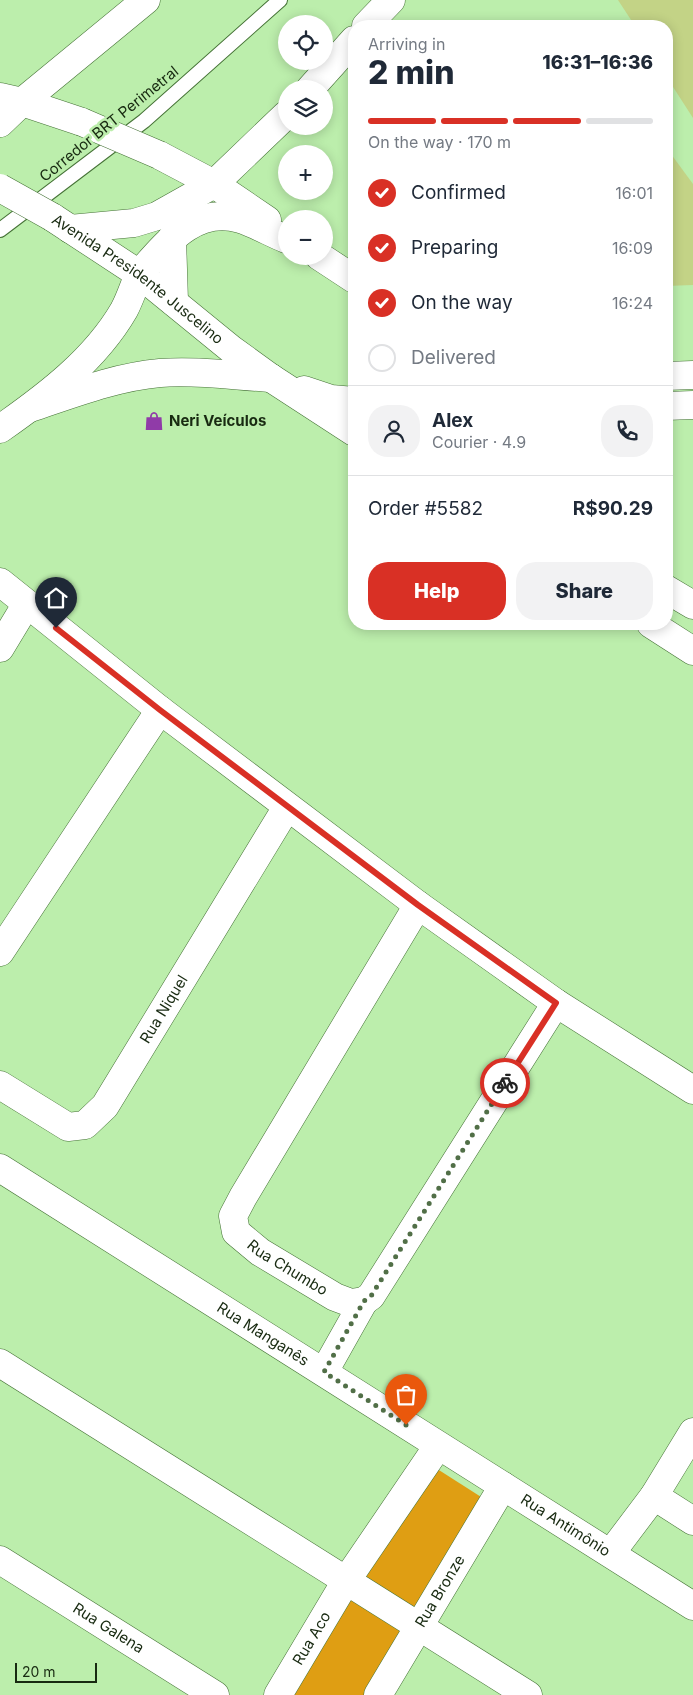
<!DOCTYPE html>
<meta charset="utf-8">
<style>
body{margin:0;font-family:Inter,sans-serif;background:#f2f2f3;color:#1f2937;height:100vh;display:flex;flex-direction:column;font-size:19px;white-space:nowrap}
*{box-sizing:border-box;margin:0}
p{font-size:16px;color:#747a83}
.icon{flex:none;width:28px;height:28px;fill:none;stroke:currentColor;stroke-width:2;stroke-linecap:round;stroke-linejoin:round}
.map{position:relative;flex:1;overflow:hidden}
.details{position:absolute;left:348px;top:20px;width:325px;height:610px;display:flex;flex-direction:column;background:#fff;border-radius:20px;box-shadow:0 2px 12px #0003}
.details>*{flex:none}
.buttons{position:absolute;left:278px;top:15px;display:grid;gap:10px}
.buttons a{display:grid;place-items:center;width:55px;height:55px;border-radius:50%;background:#fff;box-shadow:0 2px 12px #0003;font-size:25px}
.scale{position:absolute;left:15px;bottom:12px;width:82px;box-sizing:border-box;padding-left:5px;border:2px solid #182a11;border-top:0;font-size:14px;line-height:18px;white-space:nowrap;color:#182a11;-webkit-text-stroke:4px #bceeac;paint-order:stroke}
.pin{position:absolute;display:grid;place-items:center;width:42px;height:42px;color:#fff;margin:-51px -21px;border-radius:50% 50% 50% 0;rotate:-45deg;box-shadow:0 0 5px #0007}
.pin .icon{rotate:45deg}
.courier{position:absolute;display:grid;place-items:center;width:50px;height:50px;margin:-25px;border:4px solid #d93025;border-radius:50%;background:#fff;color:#222;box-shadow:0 1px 6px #0007}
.overview em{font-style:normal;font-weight:800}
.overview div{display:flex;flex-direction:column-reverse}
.overview{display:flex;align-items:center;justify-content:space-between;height:85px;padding:0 20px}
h1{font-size:32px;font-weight:800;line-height:38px}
.bar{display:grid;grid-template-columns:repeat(4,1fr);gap:8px 5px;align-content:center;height:60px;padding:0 20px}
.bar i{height:6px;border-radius:4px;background:#e0e1e3}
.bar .active{background:#d93025}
.bar p{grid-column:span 4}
.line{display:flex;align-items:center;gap:12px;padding:0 20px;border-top:1px solid #e0e1e3}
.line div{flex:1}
.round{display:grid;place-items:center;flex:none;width:52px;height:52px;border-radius:20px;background:#f2f2f3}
ol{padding:0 20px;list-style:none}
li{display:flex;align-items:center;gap:15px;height:55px}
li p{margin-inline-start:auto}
li .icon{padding:5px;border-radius:50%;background:#d93025;color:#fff;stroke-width:4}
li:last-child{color:#747a83}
li i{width:28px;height:28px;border:2px solid #e0e1e3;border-radius:50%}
.cta{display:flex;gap:10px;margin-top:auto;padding:10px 20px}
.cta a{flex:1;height:58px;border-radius:20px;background:#d93025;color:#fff;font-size:20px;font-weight:800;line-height:58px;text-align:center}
.cta a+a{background:#f2f2f3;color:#1f2937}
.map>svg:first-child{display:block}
</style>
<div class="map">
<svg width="693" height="1695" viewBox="0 0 693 1695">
<rect width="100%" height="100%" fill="#bceeac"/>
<path fill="#df9e13" d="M431,1465L489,1502L370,1695H285Z"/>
<g fill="#c3d386">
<path d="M618,0H693V118L666,76V26H635Z"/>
<path d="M666,154H671L693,184V285L666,286Z"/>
</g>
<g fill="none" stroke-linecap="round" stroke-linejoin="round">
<g stroke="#457236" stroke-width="16">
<path id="service" d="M0,230L144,121L280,0"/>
</g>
<g stroke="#457236" stroke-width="29">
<g id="minor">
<path d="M30,408C72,394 115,377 160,373C197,370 235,376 271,378"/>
<path d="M0,429C47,396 95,360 124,310C130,299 134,286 139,274"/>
<path d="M0,582L160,710L418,905L556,1003L693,1090"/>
<path d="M0,648L26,605"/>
<path id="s1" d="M418,905L243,1197L233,1216L236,1232L260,1252L335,1297L351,1303L364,1301L371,1296L556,1003"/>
<path d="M0,952L160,710"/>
<path id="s2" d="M0,1085L68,1127L85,1125L105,1106L287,807"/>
<path id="s3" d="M0,1168L693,1606"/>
<path d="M0,1363L528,1695"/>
<path d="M324,1372L364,1301"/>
<path d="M654,1496L693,1521"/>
<path d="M611,1553L654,1496L693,1432"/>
<path id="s4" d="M0,1560L215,1695"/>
<path id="s5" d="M278,1695L346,1581L438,1446"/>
<path id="s6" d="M378,1695L503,1486"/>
</g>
</g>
<g stroke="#457236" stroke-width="29">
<g id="tertiary">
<path d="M366,26L391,0"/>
<path d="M310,89L354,40"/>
<path d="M0,123L22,102L146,0"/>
<path d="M70,229L134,223L157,216L214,184L286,115"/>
</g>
</g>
<g stroke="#457236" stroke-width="29">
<g id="primary">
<path d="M0,97L22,102L82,122"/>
<path d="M159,155L214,184L267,220"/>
<path id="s7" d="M52,217L139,274L231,349L271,378L354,432"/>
<path d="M172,238L174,302"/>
<path d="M319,256L354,279"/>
<path d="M139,274C165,245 195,205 240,219C256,224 271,233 286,239"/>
<path d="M666,376L693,375"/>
<path d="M304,390L331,399L354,401"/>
<path d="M666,406L693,405"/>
<path d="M666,589L693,605"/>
<path d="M651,624L693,651"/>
</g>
</g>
<use href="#service" stroke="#fff" stroke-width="14"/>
<use href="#minor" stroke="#fff" stroke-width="28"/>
<use href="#tertiary" stroke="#fff" stroke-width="28"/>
<use href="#primary" stroke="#fff" stroke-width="28"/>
<g stroke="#457236" stroke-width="29" stroke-linecap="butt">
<g id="primary-bridge">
<path d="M82,122L159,155"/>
<path d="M0,188L52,217"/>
</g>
</g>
<use href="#primary-bridge" stroke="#fff" stroke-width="28"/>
</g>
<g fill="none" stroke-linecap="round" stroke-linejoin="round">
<path stroke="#516f47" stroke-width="5" stroke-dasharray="0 9" d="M406,1425L324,1372L364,1301L371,1296L505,1083"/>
<path stroke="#d93025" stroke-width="6" d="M56,628L160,710L418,905L556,1003L505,1083"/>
</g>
<defs>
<g id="shop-bare" transform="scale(1.5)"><path d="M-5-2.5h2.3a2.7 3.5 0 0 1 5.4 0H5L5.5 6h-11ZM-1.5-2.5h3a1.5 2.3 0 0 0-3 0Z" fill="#903ba8" stroke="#bceeac" stroke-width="2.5" paint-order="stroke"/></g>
</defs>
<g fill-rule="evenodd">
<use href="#shop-bare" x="154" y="421"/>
</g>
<g text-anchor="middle" stroke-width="5" stroke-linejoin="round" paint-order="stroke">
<g font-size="15" fill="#182a11" stroke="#bceeac">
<text transform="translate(109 124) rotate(-39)" y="5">Corredor BRT Perimetral</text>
<text dy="5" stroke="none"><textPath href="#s7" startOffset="106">Avenida Presidente Juscelino</textPath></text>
<text dy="5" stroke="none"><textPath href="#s2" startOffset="238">Rua Niquel</textPath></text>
<text dy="5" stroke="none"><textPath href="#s1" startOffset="441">Rua Chumbo</textPath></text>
<text dy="5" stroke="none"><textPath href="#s3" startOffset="311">Rua Manganês</textPath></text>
<text dy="5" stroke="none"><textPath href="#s3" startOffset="669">Rua Antimônio</textPath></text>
<text dy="5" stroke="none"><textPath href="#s6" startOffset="121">Rua Bronze</textPath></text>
<text dy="5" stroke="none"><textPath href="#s4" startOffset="128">Rua Galena</textPath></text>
<text dy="5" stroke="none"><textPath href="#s5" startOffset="66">Rua Aco</textPath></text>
</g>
<g font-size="15" font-weight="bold" fill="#182a11" stroke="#bceeac" text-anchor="start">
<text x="169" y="426">Neri Veículos</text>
</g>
</g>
</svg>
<div class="buttons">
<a><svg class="icon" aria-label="locate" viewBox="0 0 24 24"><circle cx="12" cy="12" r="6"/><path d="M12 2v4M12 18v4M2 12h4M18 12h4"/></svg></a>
<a><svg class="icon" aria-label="layers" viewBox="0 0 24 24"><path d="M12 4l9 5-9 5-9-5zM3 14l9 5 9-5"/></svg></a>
<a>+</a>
<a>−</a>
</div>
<div class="scale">20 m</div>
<div class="pin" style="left:406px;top:1425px;background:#ea580c"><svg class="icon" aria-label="bag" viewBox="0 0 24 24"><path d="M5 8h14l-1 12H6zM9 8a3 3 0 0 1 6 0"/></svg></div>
<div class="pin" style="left:56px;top:628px;background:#1f2937"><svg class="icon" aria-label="home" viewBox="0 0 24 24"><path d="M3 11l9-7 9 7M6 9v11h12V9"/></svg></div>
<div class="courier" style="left:505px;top:1083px"><svg class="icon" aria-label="bike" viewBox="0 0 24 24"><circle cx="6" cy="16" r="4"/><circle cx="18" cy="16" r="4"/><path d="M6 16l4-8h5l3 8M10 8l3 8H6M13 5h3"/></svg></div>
<section class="details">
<div class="overview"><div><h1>2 min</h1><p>Arriving in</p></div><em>16:31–16:36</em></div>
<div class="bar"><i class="active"></i><i class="active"></i><i class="active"></i><i></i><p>On the way · 170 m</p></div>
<ol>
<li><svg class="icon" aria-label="check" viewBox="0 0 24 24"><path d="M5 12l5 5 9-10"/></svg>Confirmed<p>16:01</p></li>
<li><svg class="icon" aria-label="check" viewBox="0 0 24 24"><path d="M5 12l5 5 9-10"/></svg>Preparing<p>16:09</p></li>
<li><svg class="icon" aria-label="check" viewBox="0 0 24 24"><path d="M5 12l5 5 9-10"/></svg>On the way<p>16:24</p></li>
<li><i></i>Delivered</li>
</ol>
<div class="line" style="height:90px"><a class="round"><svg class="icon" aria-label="person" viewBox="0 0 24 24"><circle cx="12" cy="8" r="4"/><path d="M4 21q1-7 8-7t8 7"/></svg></a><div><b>Alex</b><p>Courier · 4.9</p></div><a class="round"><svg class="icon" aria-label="phone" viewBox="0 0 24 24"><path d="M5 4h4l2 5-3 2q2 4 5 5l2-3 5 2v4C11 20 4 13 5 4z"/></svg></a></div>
<div class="line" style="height:65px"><div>Order #5582</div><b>R$90.29</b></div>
<div class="cta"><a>Help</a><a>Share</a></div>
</section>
</div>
